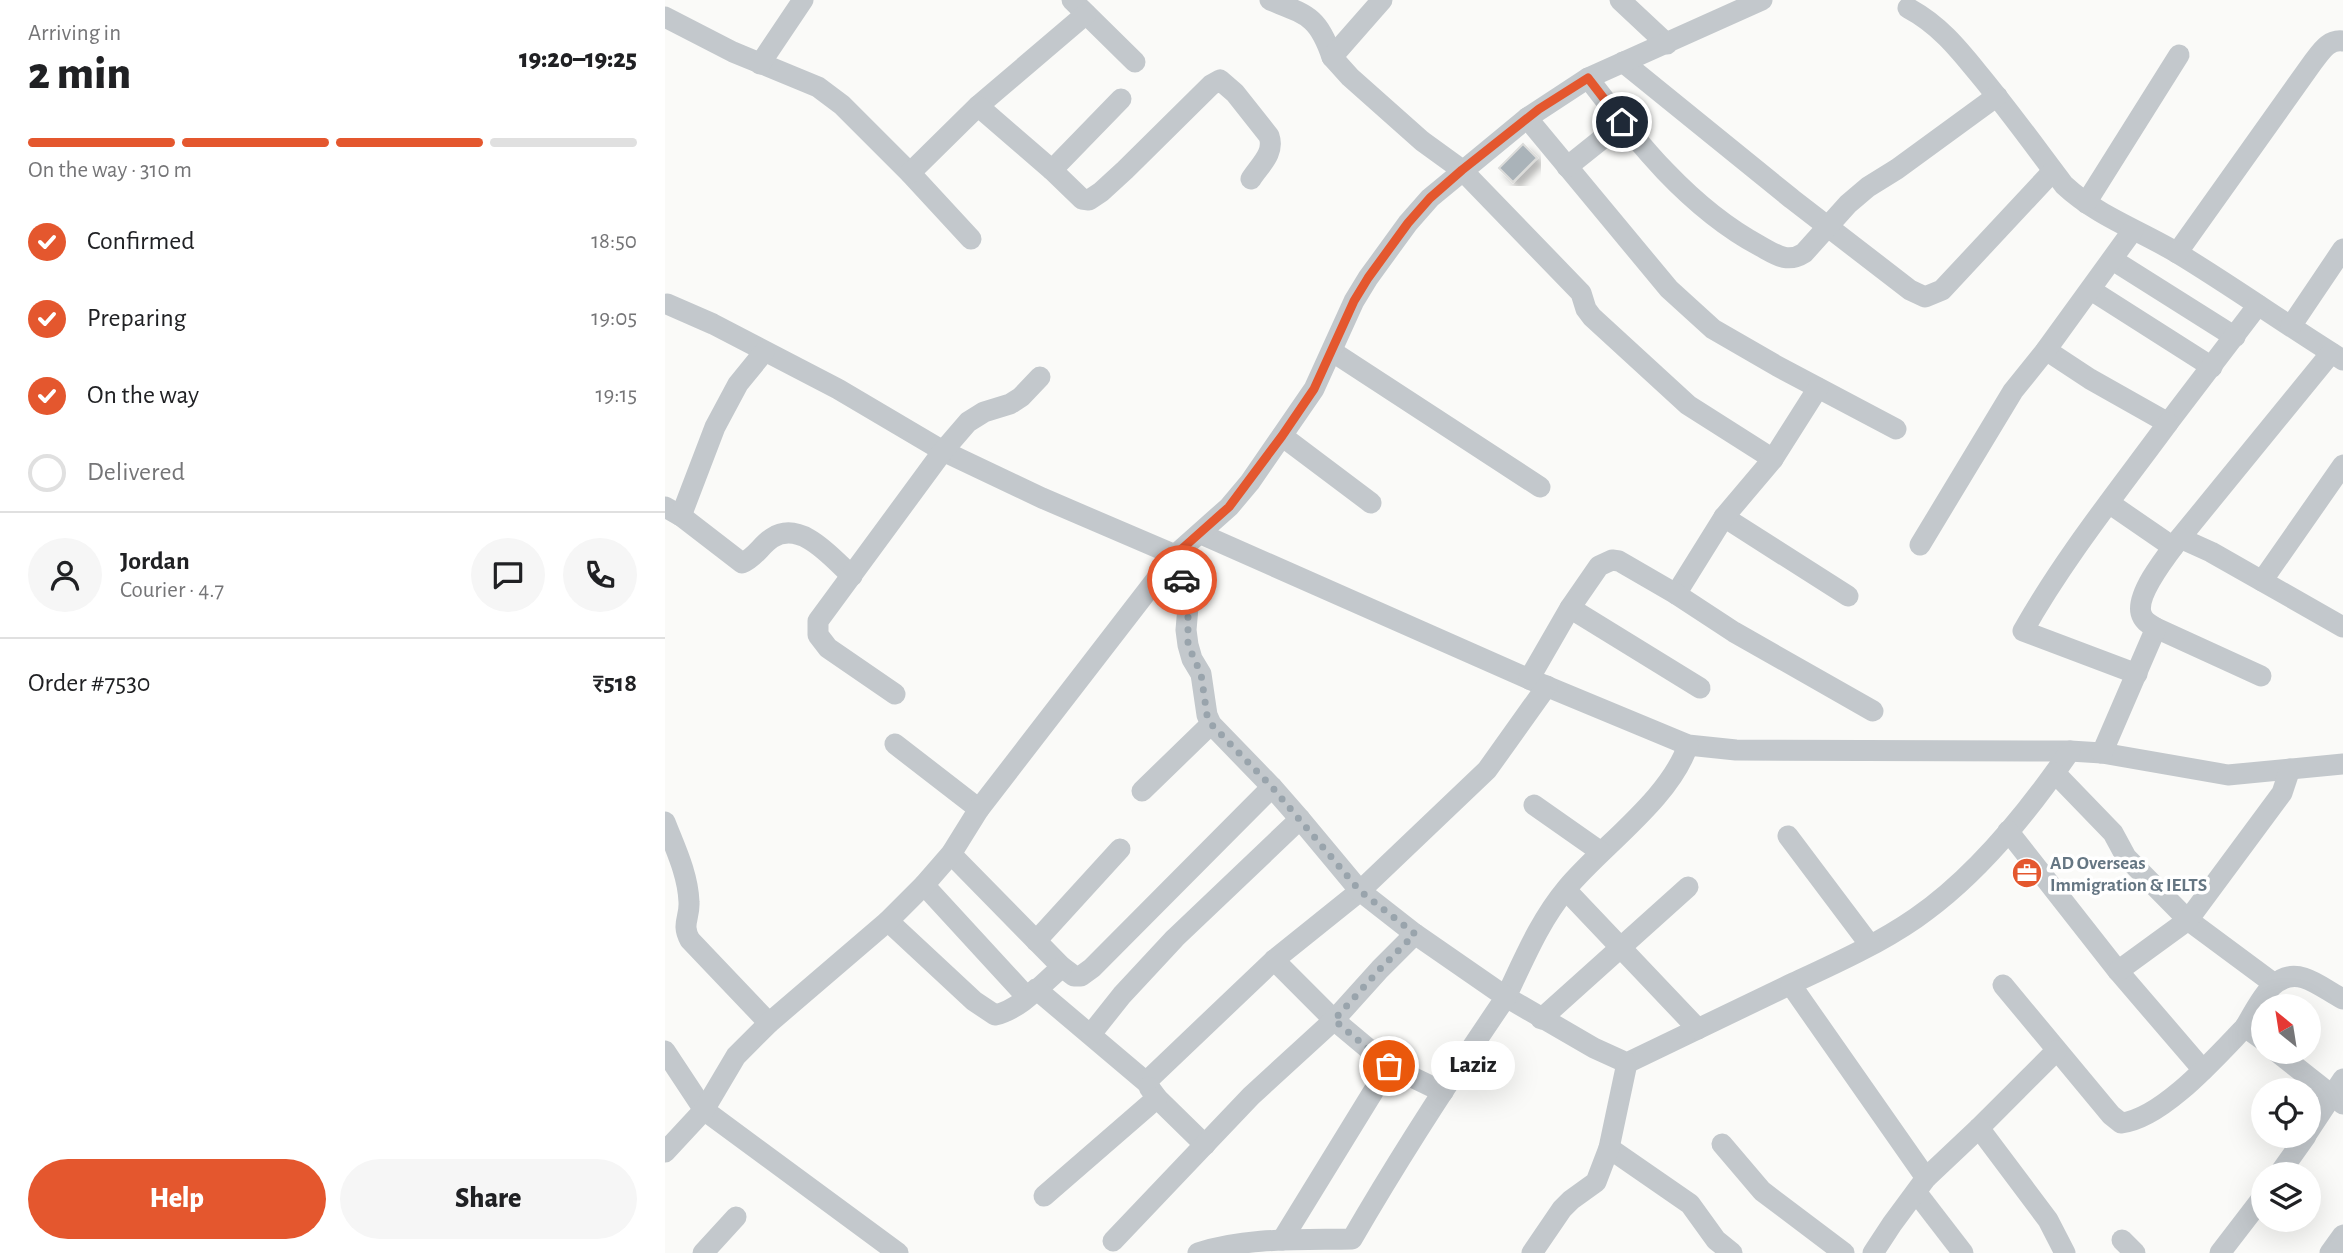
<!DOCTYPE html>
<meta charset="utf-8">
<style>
body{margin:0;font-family:"Alegreya Sans",sans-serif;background:#f6f6f6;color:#202124;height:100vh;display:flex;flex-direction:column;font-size:26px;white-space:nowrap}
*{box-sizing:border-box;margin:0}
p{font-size:23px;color:#757577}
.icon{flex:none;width:38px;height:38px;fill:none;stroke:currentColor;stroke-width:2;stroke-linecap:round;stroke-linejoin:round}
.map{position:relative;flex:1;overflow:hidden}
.drawer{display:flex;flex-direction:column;background:#fff;width:665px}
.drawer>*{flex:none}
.needle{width:46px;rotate:330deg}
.buttons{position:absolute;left:1586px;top:994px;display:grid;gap:14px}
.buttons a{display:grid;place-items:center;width:70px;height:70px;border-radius:50%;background:#fff;box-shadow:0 7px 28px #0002;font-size:35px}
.pin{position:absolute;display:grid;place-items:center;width:60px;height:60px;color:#fff;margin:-30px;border:4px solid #fff;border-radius:50%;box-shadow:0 2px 7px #0007}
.courier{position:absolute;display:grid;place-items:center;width:70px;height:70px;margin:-35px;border:5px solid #e4572e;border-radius:50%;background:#fff;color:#222;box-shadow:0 2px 9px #0007}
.bubble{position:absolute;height:49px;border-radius:24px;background:#fff;box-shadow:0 7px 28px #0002;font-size:23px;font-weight:800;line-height:49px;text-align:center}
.headline em{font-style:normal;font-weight:800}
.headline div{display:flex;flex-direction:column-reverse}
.headline{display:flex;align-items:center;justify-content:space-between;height:119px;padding:0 28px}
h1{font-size:46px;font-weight:800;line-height:52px}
.bar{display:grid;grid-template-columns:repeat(4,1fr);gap:10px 7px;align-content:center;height:84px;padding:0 28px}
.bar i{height:9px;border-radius:5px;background:#e0e0e0}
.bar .on{background:#e4572e}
.bar p{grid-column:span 4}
.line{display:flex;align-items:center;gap:18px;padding:0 28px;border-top:2px solid #e0e0e0}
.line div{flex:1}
.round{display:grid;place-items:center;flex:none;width:74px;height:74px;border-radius:37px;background:#f6f6f6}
ol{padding:0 28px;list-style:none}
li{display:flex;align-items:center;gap:21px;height:77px}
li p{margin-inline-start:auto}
li .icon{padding:7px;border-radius:50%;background:#e4572e;color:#fff;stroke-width:4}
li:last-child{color:#757577}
li i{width:38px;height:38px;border:4px solid #e0e0e0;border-radius:50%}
.primary-button{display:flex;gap:14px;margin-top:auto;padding:14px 28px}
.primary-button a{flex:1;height:80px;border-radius:42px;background:#e4572e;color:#fff;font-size:28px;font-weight:800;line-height:80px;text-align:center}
.primary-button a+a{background:#f6f6f6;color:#202124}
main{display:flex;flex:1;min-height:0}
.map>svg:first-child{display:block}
</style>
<main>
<section class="drawer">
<div class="headline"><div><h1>2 min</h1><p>Arriving in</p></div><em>19:20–19:25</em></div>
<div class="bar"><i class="on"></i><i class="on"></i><i class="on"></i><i></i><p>On the way · 310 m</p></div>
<ol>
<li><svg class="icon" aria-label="check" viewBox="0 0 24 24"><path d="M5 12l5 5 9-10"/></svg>Confirmed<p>18:50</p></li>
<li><svg class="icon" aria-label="check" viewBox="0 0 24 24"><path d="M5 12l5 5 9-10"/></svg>Preparing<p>19:05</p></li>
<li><svg class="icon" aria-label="check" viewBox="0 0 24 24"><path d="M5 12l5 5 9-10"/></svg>On the way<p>19:15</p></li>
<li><i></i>Delivered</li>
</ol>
<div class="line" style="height:126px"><a class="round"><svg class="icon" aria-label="person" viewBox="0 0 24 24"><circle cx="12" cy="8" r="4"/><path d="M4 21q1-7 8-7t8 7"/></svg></a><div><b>Jordan</b><p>Courier · 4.7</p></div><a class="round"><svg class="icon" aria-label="chat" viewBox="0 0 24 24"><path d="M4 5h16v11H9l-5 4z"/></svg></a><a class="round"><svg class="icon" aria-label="phone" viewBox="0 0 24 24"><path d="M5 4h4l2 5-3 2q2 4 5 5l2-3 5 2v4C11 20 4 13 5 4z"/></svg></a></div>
<div class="line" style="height:91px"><div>Order #7530</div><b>₹518</b></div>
<div class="primary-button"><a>Help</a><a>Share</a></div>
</section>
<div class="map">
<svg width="1678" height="1253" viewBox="0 0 1678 1253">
<defs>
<filter id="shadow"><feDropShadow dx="6" dy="6" stdDeviation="3.5" flood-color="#0004"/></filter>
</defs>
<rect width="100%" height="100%" fill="#fafaf8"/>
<path fill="#aab3b9" stroke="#dcdcda" stroke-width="2" filter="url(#shadow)" d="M858,144L872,158L848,182L834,168Z"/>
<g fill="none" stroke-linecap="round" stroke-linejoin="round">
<g stroke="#c3c8cc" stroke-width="21">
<path d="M407,0L470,62"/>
<path d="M605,0C642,15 653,16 667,57"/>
<path d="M717,0L667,57L685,77L757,141L797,170L916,293L921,309L927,317L1023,405L1108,459"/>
<path d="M955,0L1002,44"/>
<path d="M1243,8C1273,24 1292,47 1313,73C1343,109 1371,148 1399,185C1432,216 1476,231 1514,254C1570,288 1623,326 1678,360"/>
<path d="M0,17L68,52L153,87L177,105L245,173L306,239"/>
<path d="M958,62L1127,199L1245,290L1260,297L1277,290L1388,171"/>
<path d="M95,64L138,0"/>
<path d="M923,78C971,141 1024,208 1095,246C1110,254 1122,264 1139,253L1183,204L1203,187L1232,169L1332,96"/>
<path d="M313,106L421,14"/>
<path d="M862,118L1004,289L1048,329L1112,366L1231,429"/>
<path d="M902,167L957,123"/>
<path d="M387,170L456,99"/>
<path d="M245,173L313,106L387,170L417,199L424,200L436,192L460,170L546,85L555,80L570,93L604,136C610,153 595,165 586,179"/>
<path d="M1421,203L1514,55"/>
<path d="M1512,253L1648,62C1656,52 1663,39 1678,41"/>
<path d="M1448,260L1570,337"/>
<path d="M1426,290L1547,367"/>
<path d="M2,304L48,324L173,389L278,451L377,498L510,555L523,607L521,630L523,645L527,659L536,674L542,715L546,724L607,787"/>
<path d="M1626,326L1678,249"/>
<path d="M1381,350L1425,379L1503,423L1593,305"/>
<path d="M668,352L875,487"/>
<path d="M617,436L706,503"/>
<path d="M1444,503L1508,547"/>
<path d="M0,507L16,516L77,563C90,558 96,545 107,538C136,519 167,558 187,576"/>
<path d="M16,516L50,427L73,384L99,352"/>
<path d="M1059,517L1183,596"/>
<path d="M536,534L864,679L1023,745L1071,750L1405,751L1437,753L1563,775L1678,764"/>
<path d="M1515,538L1666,353"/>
<path d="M1255,545L1348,391L1381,350L1468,230"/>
<path d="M1597,581L1678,465"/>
<path d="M1011,594L1059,517L1108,459L1153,388"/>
<path d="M905,608L1035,688"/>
<path d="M1491,628L1596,676"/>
<path d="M1472,674L1358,631C1399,558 1453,491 1503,423"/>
<path d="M864,679L905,608L934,566L947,560L954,561L1011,594L1069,632L1208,711"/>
<path d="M230,694L163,648L153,635V621L278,451L303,422L319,412L345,404L356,397L375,377"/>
<path d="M230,744L314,809"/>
<path d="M1023,745C1005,799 938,845 902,888C875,920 859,959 841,997L929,1048L962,1063C1016,1037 1070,1011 1124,985C1167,965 1212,945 1251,918C1312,876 1363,812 1405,751"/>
<path d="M1437,753L1491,628C1484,624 1478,621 1476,613C1471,593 1503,554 1515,538L1546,552L1678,627"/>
<path d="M1390,773L1448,833L1461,857L1523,920L1608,983"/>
<path d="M477,791L546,724"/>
<path d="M869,805L936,852"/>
<path d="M0,822C10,848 23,874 24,902C25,918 16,924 25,940L104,1023"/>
<path d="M1343,831L1453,971L1538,1070"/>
<path d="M1123,836L1205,945"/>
<path d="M286,854L397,967L409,976H416L427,968L607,787L635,819"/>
<path d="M259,885L362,997"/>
<path d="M901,890L1033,1029"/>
<path d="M223,921L309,1001L330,1015C356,1009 377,984 397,967"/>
<path d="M371,941L455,849"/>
<path d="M609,960L669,1020L724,1066L778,1092"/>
<path d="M1453,971L1523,920L1617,793L1625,769"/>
<path d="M1126,985L1261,1178"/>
<path d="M1338,985L1446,1115L1456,1123C1497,1119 1552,1056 1580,1027"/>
<path d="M371,989L481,1082L609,960L695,891L750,934"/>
<path d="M876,1019L1023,887"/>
<path d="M426,1034L457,995L510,938L635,819L695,891L822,770L882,686"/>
<path d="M1598,1040L1580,1027C1593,1006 1608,968 1639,978C1652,982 1666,993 1678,999"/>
<path d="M0,1051L39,1110L233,1253"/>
<path d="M1612,1052L1678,1104"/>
<path d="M484,1087L492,1098L540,1145"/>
<path d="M1314,1128L1391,1051"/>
<path d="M1643,1132L1678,1079"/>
<path d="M1057,1144L1097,1191L1179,1253"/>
<path d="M944,1148L1025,1204L1051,1240L1067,1253"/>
<path d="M0,1152L39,1110L71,1056L104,1023L223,921L259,885L286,854L314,809L510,555L564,507L585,482L649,389L689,301L703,278L743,223L765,198L862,118L923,78L1097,0"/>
<path d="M1614,1174L1641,1136"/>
<path d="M1251,1192L1298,1253"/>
<path d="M379,1196L492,1098"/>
<path d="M617,1240L724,1066"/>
<path d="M1457,1240L1470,1253"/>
<path d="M448,1241L586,1096L669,1020L715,969L750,934L841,997C787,1076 735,1156 687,1239C636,1240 582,1237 533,1253"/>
<path d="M38,1253L71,1217"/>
<path d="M867,1253L897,1209L906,1200L931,1182L944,1148L962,1063"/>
<path d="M1208,1253L1227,1224L1261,1178L1314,1128L1383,1220L1400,1253"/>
<path d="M1555,1253L1598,1197"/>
<path d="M1665,1253L1678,1235"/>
</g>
</g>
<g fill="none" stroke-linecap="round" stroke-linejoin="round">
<path stroke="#99a4ac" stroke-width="7" stroke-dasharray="0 12.6" d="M517,580L523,607V645L536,674L542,715L546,724L607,787L695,891L750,934L715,969L669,1020L724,1066"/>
<path stroke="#e4572e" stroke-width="9" d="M517,580L510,555L564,507L617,436L649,389L689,301L703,278L743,223L765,198L797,170L874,109L923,78L957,122"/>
</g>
<defs>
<g id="office-disc" transform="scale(1.575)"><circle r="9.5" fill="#e4572e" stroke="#fff"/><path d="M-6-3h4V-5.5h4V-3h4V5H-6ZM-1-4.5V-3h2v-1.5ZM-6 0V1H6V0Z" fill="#fff"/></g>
</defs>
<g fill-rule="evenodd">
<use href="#office-disc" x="1362" y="873"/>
</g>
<g text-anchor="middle" stroke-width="7" stroke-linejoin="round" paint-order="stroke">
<g font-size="19" font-weight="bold" fill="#657683" stroke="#fff" text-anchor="start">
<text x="1385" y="869">AD Overseas<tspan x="1385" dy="22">Immigration &amp; IELTS</tspan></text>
</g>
</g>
</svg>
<div class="buttons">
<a><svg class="needle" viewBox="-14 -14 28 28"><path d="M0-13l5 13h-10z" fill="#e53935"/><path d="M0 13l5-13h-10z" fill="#757577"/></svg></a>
<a><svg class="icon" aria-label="locate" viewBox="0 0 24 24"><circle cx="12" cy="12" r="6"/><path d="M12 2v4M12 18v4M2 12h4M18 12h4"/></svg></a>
<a><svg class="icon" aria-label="layers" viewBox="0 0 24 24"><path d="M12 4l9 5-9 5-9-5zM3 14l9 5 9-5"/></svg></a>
</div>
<div class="pin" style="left:724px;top:1066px;background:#ea580c"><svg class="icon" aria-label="bag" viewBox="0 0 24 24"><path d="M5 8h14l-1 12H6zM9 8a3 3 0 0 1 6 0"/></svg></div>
<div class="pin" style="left:957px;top:122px;background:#1f2937"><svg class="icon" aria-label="home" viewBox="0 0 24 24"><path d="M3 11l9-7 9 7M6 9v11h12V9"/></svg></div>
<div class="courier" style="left:517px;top:580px"><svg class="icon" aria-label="car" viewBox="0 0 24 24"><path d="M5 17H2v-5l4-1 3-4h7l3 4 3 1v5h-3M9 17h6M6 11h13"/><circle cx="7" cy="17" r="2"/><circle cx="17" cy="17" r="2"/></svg></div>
<div class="bubble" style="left:766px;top:1041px;width:84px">Laziz</div>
</div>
</main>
